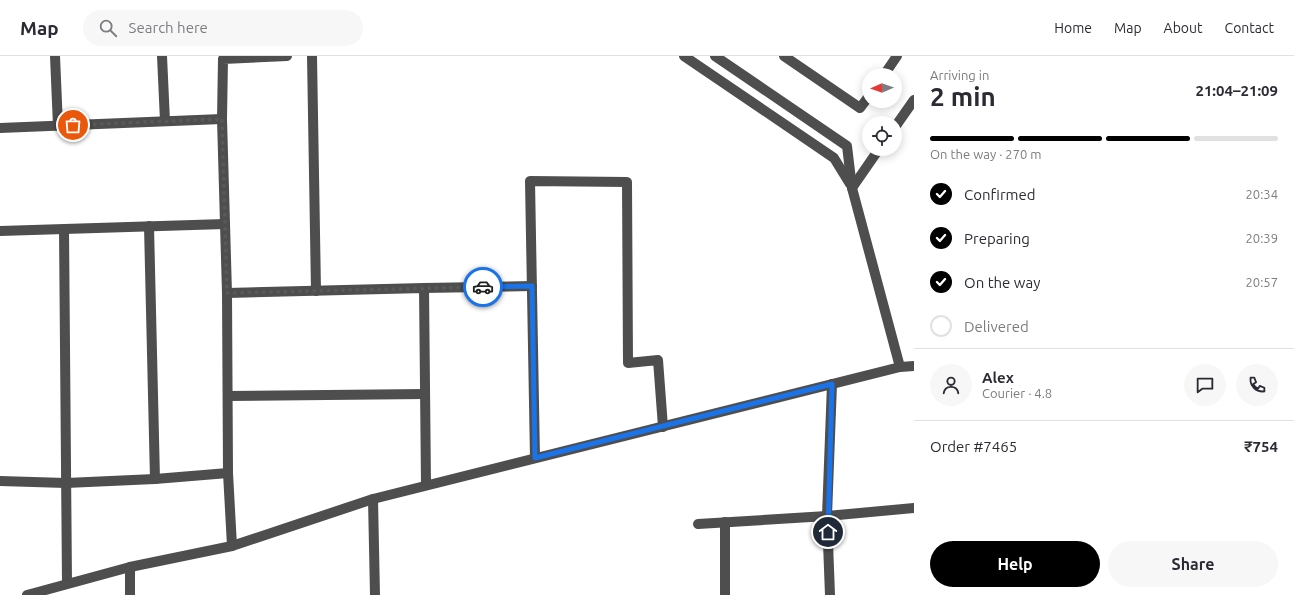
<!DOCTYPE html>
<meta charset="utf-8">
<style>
body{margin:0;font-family:Ubuntu,sans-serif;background:#f7f7f7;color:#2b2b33;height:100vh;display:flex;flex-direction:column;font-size:15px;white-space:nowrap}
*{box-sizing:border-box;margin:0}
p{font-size:13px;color:#7c7c81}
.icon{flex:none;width:22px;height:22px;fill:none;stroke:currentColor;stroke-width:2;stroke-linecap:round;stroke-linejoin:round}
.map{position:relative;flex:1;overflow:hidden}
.sheet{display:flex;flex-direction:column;background:#fff;width:380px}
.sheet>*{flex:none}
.needle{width:26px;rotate:268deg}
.tools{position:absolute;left:862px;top:12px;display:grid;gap:8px}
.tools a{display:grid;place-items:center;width:40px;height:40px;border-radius:50%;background:#fff;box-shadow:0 2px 10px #0003;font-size:20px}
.pin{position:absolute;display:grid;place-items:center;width:34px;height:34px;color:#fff;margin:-17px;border:2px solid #fff;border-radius:50%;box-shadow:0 1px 4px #0007}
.courier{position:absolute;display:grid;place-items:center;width:40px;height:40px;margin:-20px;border:3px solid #1a73e8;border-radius:50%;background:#fff;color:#222;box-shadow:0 1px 5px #0007}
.overview em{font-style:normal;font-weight:700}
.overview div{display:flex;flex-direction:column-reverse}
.overview{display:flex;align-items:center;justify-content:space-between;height:68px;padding:0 16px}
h1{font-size:26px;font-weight:700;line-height:30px}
.bar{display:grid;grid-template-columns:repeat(4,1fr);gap:6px 4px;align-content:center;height:48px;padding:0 16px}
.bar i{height:5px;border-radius:3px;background:#e1e1e2}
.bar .on{background:#000}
.bar p{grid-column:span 4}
.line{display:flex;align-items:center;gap:10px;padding:0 16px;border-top:1px solid #e1e1e2}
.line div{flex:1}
.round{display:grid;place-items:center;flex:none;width:42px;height:42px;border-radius:21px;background:#f7f7f7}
ol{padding:0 16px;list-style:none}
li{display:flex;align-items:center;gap:12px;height:44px}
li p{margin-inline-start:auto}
li .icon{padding:4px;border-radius:50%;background:#000;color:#fff;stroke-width:4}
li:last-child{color:#7c7c81}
li i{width:22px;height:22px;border:2px solid #e1e1e2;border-radius:50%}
.button{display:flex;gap:8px;margin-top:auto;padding:8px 16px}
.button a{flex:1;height:46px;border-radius:24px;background:#000;color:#fff;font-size:16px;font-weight:700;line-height:46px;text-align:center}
.button a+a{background:#f7f7f7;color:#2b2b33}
header{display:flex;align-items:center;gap:24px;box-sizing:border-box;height:56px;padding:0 20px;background:#fff;border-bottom:1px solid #e1e1e2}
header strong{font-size:19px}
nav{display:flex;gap:22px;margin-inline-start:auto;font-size:14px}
.search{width:280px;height:36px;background:#f7f7f7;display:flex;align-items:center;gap:10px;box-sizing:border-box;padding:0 14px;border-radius:22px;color:#7c7c81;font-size:15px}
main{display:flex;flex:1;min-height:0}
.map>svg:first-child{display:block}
</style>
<header>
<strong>Map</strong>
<div class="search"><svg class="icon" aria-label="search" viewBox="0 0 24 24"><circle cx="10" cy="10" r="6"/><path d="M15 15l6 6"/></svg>Search here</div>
<nav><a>Home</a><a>Map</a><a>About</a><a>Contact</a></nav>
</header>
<main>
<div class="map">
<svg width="914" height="539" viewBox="0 0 914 539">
<rect width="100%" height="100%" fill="#fff"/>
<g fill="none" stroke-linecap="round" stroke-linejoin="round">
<g stroke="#4e4e4e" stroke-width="10">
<path d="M55,0L58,70"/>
<path d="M162,0L165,65"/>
<path d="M312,0L316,235"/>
<path d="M684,0L834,102L850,128"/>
<path d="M715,0L847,90L852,132L900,311"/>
<path d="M784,0L860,52L869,40"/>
<path d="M884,19L897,0"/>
<path d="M895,71L914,44"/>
<path d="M0,72L222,63"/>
<path d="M852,132L879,93"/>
<path d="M149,170L155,423"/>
<path d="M64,173L67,527"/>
<path d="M0,175L225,168"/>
<path d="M424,232L532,230"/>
<path d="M227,237L424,232L426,429"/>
<path d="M228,340L425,338"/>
<path d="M535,402L530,125L627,126L628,307L658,304L663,371"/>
<path d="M0,425L66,427L155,423L228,417"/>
<path d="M373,443L375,539"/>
<path d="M725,466V539"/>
<path d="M698,468L827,460L914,452"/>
<path d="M232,490L228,417L227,237L222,63L223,3L287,0"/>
<path d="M130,511V539"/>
<path d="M27,539L130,511L232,490L373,443L900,311L914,310"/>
<path d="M830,539L827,460L832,328"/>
</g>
</g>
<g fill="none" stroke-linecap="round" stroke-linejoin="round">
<path stroke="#595959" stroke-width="4" stroke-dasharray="0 7.2" d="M73,69L222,63L227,237L483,231"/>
<path stroke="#1a73e8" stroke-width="5" d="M483,231L532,230L535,402L832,328L828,476"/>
</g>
</svg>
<div class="tools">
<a><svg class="needle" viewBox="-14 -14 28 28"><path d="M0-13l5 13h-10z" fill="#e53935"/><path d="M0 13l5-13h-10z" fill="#7c7c81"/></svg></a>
<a><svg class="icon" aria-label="locate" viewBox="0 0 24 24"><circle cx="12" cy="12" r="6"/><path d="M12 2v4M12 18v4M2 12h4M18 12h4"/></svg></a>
</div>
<div class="pin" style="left:73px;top:69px;background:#ea580c"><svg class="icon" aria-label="bag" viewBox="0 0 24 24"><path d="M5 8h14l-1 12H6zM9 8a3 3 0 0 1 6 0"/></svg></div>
<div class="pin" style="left:828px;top:476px;background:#1f2937"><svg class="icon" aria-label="home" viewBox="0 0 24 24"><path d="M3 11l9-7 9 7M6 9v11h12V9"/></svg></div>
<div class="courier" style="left:483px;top:231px"><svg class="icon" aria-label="car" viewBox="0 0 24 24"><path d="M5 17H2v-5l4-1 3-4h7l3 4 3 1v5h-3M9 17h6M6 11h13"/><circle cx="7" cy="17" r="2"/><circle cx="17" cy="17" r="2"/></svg></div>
</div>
<section class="sheet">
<div class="overview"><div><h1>2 min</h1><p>Arriving in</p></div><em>21:04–21:09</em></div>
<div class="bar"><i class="on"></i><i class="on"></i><i class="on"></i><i></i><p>On the way · 270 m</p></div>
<ol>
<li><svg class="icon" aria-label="check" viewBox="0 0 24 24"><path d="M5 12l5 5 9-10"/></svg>Confirmed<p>20:34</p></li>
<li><svg class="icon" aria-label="check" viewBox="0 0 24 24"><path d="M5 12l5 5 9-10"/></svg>Preparing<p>20:39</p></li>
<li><svg class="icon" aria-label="check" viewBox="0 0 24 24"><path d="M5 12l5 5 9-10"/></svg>On the way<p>20:57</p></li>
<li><i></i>Delivered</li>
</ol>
<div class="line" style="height:72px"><a class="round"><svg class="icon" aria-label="person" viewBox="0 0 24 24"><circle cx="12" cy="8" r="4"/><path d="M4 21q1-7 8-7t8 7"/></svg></a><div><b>Alex</b><p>Courier · 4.8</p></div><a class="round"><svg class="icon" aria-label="chat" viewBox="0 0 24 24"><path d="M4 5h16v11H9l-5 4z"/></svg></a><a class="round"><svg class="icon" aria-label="phone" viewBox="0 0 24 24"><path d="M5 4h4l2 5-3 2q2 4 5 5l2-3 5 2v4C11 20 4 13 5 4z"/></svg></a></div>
<div class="line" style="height:52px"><div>Order #7465</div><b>₹754</b></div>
<div class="button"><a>Help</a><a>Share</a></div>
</section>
</main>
